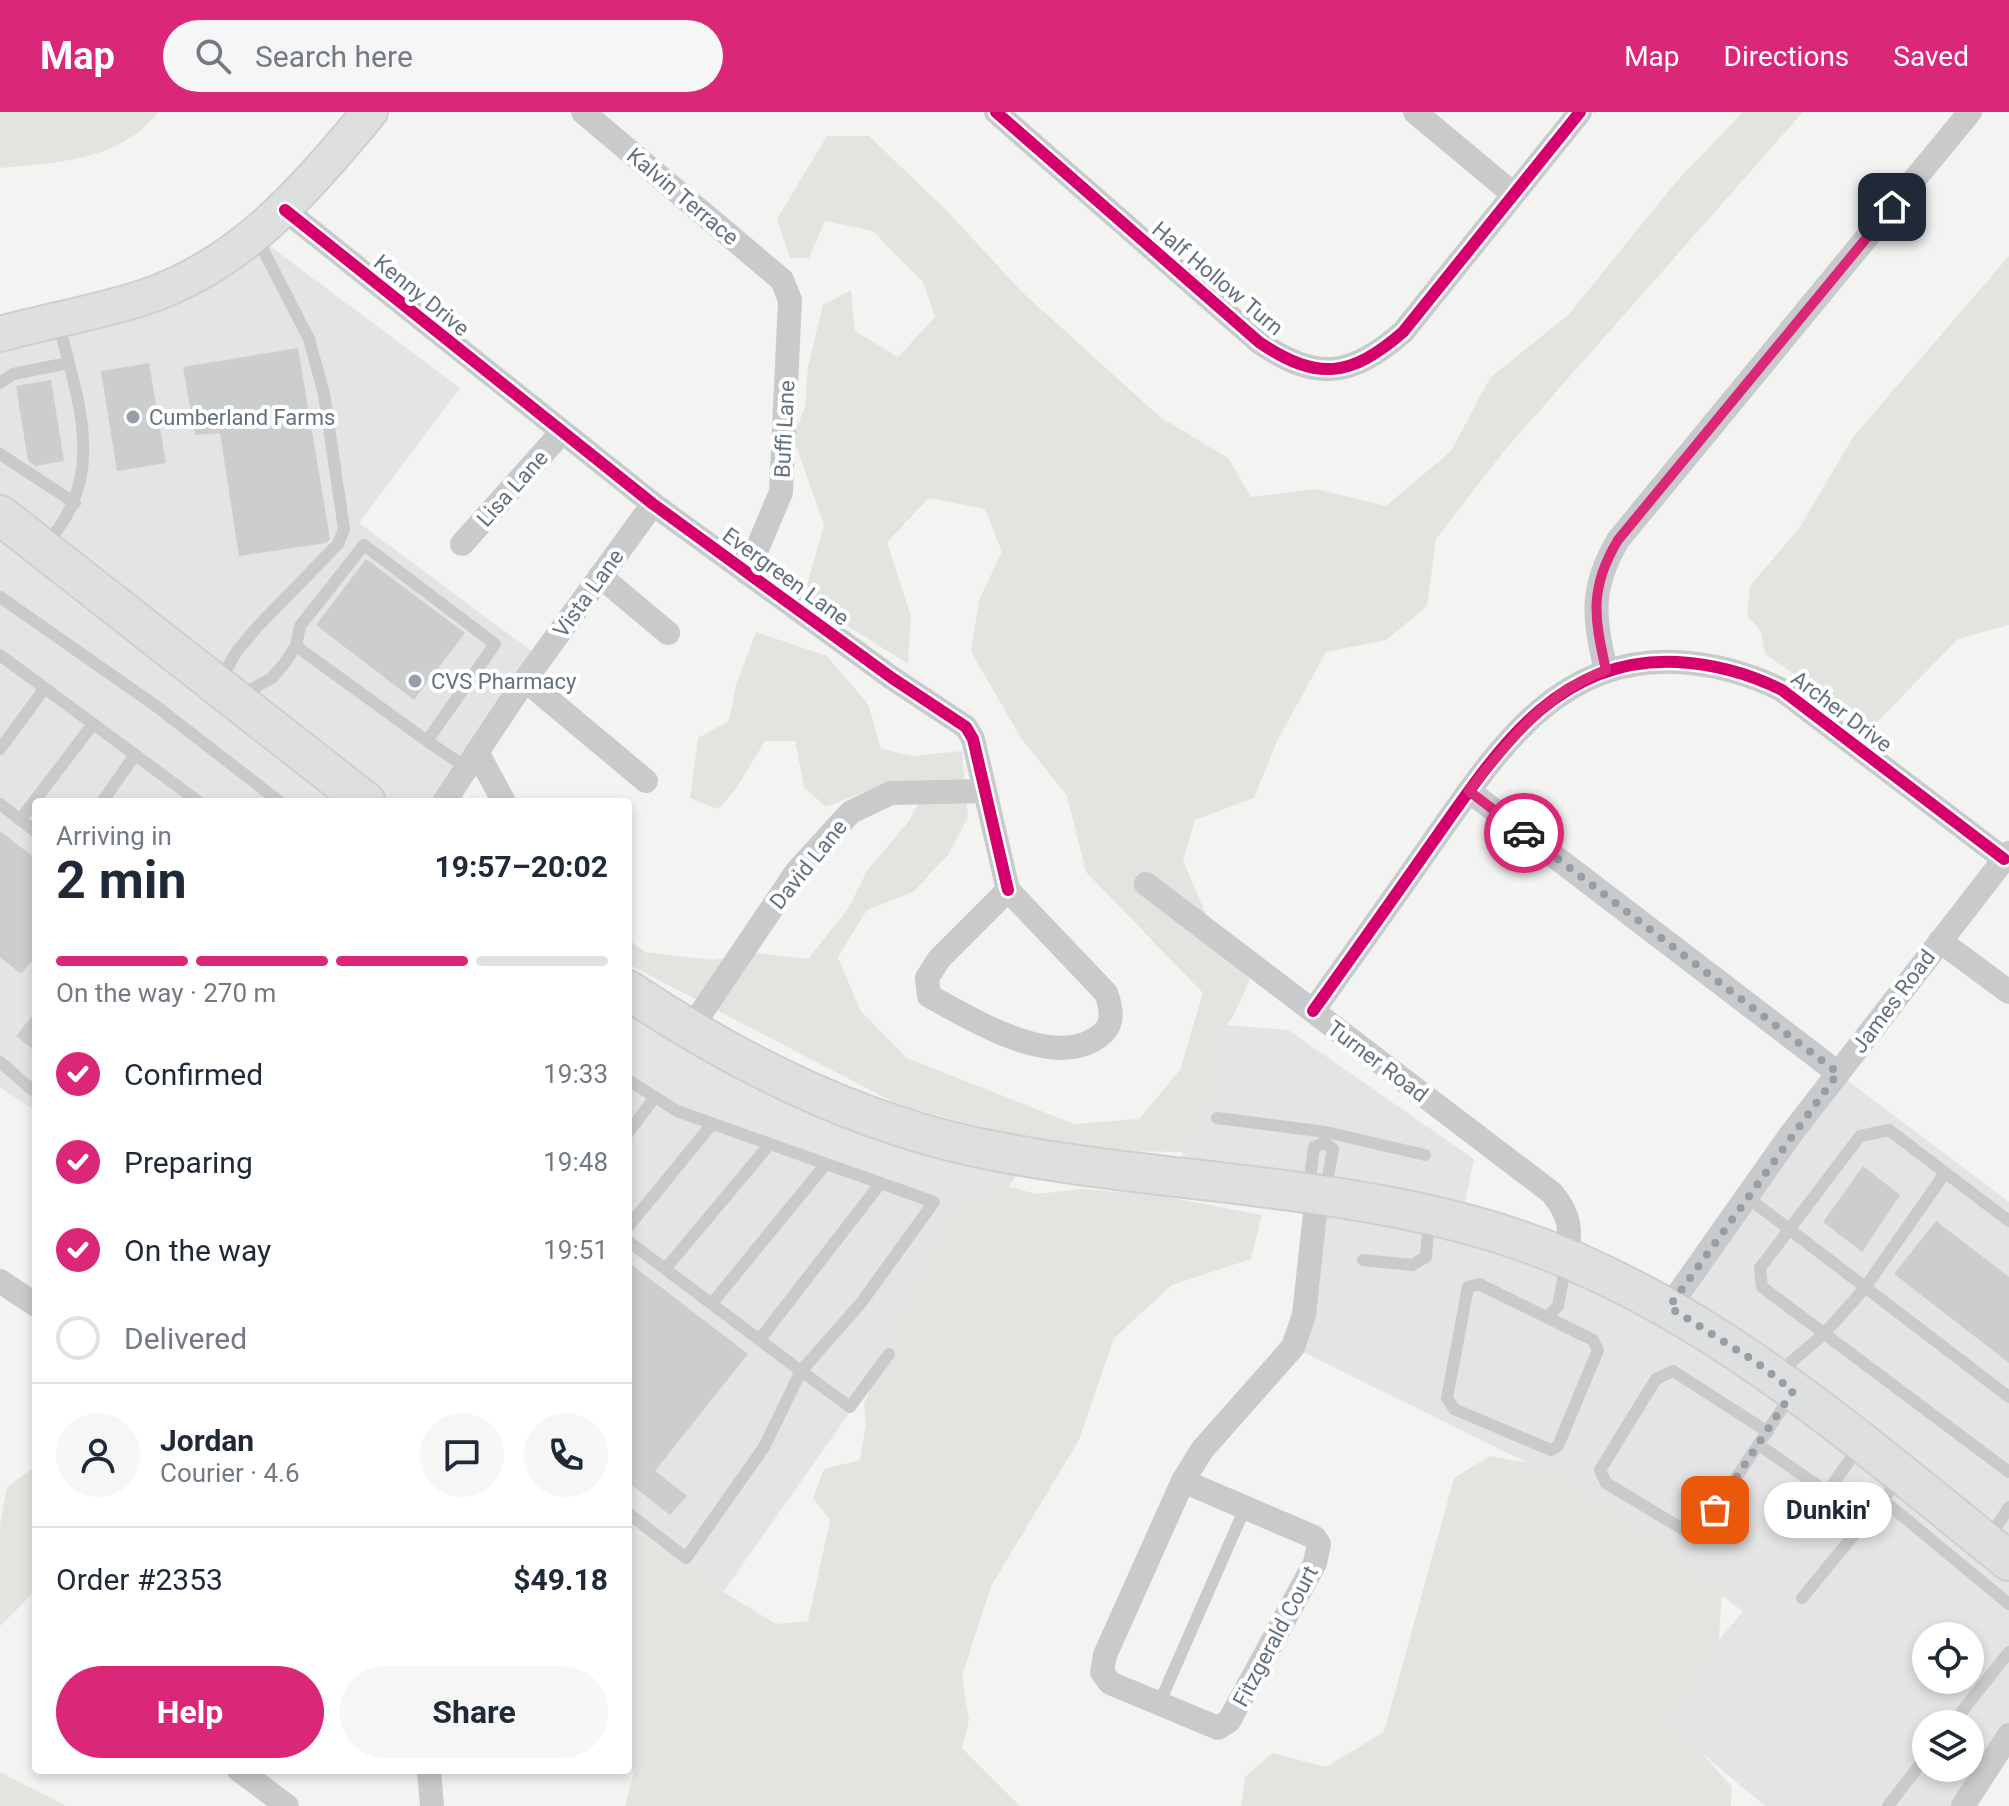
<!DOCTYPE html>
<meta charset="utf-8">
<style>
body{margin:0;font-family:Roboto,sans-serif;background:#f6f6f7;color:#1f2937;height:100vh;display:flex;flex-direction:column;font-size:30px;white-space:nowrap}
*{box-sizing:border-box;margin:0}
p{font-size:26px;color:#747a83}
.icon{flex:none;width:44px;height:44px;fill:none;stroke:currentColor;stroke-width:2;stroke-linecap:round;stroke-linejoin:round}
.map{position:relative;flex:1;overflow:hidden}
.sheet{position:absolute;left:32px;top:686px;width:600px;height:976px;display:flex;flex-direction:column;background:#fff;border-radius:8px;box-shadow:0 4px 12px #0003}
.sheet>*{flex:none}
.fabs{position:absolute;left:1912px;top:1510px;display:grid;gap:16px}
.fabs a{display:grid;place-items:center;width:72px;height:72px;border-radius:50%;background:#fff;box-shadow:0 4px 12px #0003;font-size:40px}
.pin{position:absolute;display:grid;place-items:center;width:68px;height:68px;color:#fff;margin:-34px;border-radius:16px;box-shadow:0 4px 12px #0006}
.courier{position:absolute;display:grid;place-items:center;width:80px;height:80px;margin:-40px;border:6px solid #db2777;border-radius:50%;background:#fff;color:#222;box-shadow:0 2px 10px #0007}
.bubble{position:absolute;height:56px;border-radius:28px;background:#fff;box-shadow:0 4px 12px #0003;font-size:26px;font-weight:700;line-height:56px;text-align:center}
.overview em{font-style:normal;font-weight:700}
.overview div{display:flex;flex-direction:column-reverse}
.overview{display:flex;align-items:center;justify-content:space-between;height:136px;padding:0 24px}
h1{font-size:52px;font-weight:700;line-height:60px}
.bar{display:grid;grid-template-columns:repeat(4,1fr);gap:12px 8px;align-content:center;height:96px;padding:0 24px}
.bar i{height:10px;border-radius:6px;background:#e0e1e3}
.bar .selected{background:#db2777}
.bar p{grid-column:span 4}
.line{display:flex;align-items:center;gap:20px;padding:0 24px;border-top:2px solid #e0e1e3}
.line div{flex:1}
.round{display:grid;place-items:center;flex:none;width:84px;height:84px;border-radius:42px;background:#f6f6f7}
ol{padding:0 24px;list-style:none}
li{display:flex;align-items:center;gap:24px;height:88px}
li p{margin-inline-start:auto}
li .icon{padding:8px;border-radius:50%;background:#db2777;color:#fff;stroke-width:4}
li:last-child{color:#747a83}
li i{width:44px;height:44px;border:4px solid #e0e1e3;border-radius:50%}
.cta{display:flex;gap:16px;margin-top:auto;padding:16px 24px}
.cta a{flex:1;height:92px;border-radius:48px;background:#db2777;color:#fff;font-size:32px;font-weight:700;line-height:92px;text-align:center}
.cta a+a{background:#f6f6f7;color:#1f2937}
header{display:flex;align-items:center;gap:48px;box-sizing:border-box;height:112px;padding:0 40px;background:#db2777;color:#fff}
header strong{font-size:38px}
nav{display:flex;gap:44px;margin-inline-start:auto;font-size:28px}
.search{width:560px;height:72px;background:#f6f6f7;display:flex;align-items:center;gap:20px;box-sizing:border-box;padding:0 28px;border-radius:44px;color:#747a83;font-size:30px}
.map>svg:first-child{display:block}
</style>
<header>
<strong>Map</strong>
<div class="search"><svg class="icon" aria-label="search" viewBox="0 0 24 24"><circle cx="10" cy="10" r="6"/><path d="M15 15l6 6"/></svg>Search here</div>
<nav><a>Map</a><a>Directions</a><a>Saved</a></nav>
</header>
<div class="map">
<svg width="2009" height="1694" viewBox="0 0 2009 1694">
<rect width="100%" height="100%" fill="#f3f3f1"/>
<g fill="#e3e4e3" fill-rule="evenodd">
<path d="M256,124L460,276L359,411L541,546L444,690H36V1000L0,975V222L58,206Z"/>
<path d="M628,878L689,919L1030,1044L719,1486L628,1421Z"/>
<path d="M1203,911L1288,918L1474,1047L1461,1111L1669,1195L1838,961L2009,1090V1623L1963,1694H1765L1657,1603L1743,1499L1560,1367L1293,1235L1316,1088L1179,1067ZM1926,1524H1970V1568H1926ZM1926,1612H1970V1656H1926Z"/>
</g>
<g fill="#e2e5df">
<path d="M0,0H158C119,50 58,50 0,56Z"/>
<path d="M1743,0H1803L1504,339L1436,427L1427,494L1386,528L1326,540L1277,629L1254,686L1195,708L1183,748L1207,805L1250,868L1232,906L1208,937L1212,986L1183,1040L1069,1038L899,993L628,852V827L645,840L712,848L758,841L808,847L848,797L867,759L909,709L928,673L877,675L826,695L804,675L795,629H765L736,677L718,697L690,686L698,626L729,609L736,573L756,520L827,544L868,592L881,637L913,644L962,639L968,705L948,743L913,780L867,798L838,845L860,898L907,946L1074,1012L1139,1007L1180,958L1203,881L1086,760L1067,684L1021,626L971,540L979,488L1002,440L985,397L929,386L887,430L911,504L908,552L821,497L806,476L824,413L793,325L805,295L808,255L823,193L851,178L855,219L898,245L935,205L923,170L873,119L825,109L809,146H790L777,107L827,24H869L947,99L1022,180L1160,305L1228,346L1251,385L1316,377L1386,394L1451,339L1490,266L1569,202L1676,70Z"/>
<path d="M2009,144V513L1958,527L1871,616L1765,542L1761,520L1747,503L1750,474L1800,415L1853,325Z"/>
<path d="M996,1071L1036,1082L1083,1077L1157,1083L1262,1103L1251,1147L1172,1173L1114,1226L1079,1328L991,1474L962,1564L969,1608L962,1636L1020,1694H625L634,1660L628,1653V1412L709,1471L776,1512L808,1509L830,1408L813,1386L824,1357L860,1348L866,1313L864,1292L944,1111Z"/>
<path d="M1490,1344L1552,1355L1722,1475L1718,1544L1667,1602L1732,1675L1731,1694H1241L1245,1665L1272,1641L1326,1655L1384,1620L1454,1366Z"/>
<path d="M36,1354V1467L30,1484L0,1514V1413L7,1375Z"/>
<path d="M0,1660L63,1692L65,1694H0Z"/>
</g>
<g fill="#cccdcd">
<path d="M298,236L330,427L326,431L239,444L220,321L195,323L183,255Z"/>
<path d="M149,251L166,351L117,359L101,259Z"/>
<path d="M51,268L64,349L35,354L28,349L16,274Z"/>
<path d="M366,447L465,521L414,588L316,513Z"/>
<path d="M0,719L36,747V844L21,862L0,845Z"/>
<path d="M36,899V940L16,924Z"/>
<path d="M1863,1054L1900,1083L1862,1140L1823,1110Z"/>
<path d="M1936,1109L2009,1165V1251L1894,1162Z"/>
<path d="M628,1150L748,1242L655,1359L687,1384L670,1403L628,1370Z"/>
</g>
<g fill="none" stroke-linecap="round" stroke-linejoin="round">
<g stroke="#cfcfcf" stroke-width="38">
<path id="secondary" d="M0,222C47,209 96,201 142,186C243,153 304,78 370,0"/>
</g>
<g stroke="#cfcfcf" stroke-width="42">
<g id="primary">
<path d="M0,403L366,690"/>
<path d="M628,878C734,949 850,1008 975,1035C1140,1070 1311,1069 1474,1114C1682,1171 1845,1317 2009,1449"/>
</g>
</g>
<g stroke="#c8cacb" stroke-width="12">
<path d="M0,271L13,262L68,251"/>
<path d="M0,342L75,391"/>
<path d="M45,433C109,364 78,290 58,209"/>
<path d="M0,485L156,594L280,690"/>
<path d="M296,534L427,629"/>
<path d="M0,543L199,690"/>
<path d="M219,569L237,539L258,514L338,432L344,417L324,282L309,227L256,124"/>
<path d="M239,584L272,566L284,552L296,534L300,514L364,433L495,532L427,629L467,656"/>
<path d="M0,637L45,576"/>
<path d="M102,690L135,643"/>
<path d="M0,692L36,720"/>
<path d="M20,708L93,612"/>
<path d="M0,950L36,981"/>
<path d="M628,968L677,999L934,1090L861,1191L801,1259L850,1295L889,1242"/>
<path d="M1217,1006L1326,1020L1324,1031L1333,1037L1328,1065L1318,1076"/>
<path d="M1326,1020L1425,1043"/>
<path d="M628,1021L655,985"/>
<path d="M1319,1072L1310,1065L1314,1035L1324,1031"/>
<path d="M1747,1085L2009,1285"/>
<path d="M2009,1109L1889,1018L1860,1024L1760,1156L1762,1175L2009,1360"/>
<path d="M628,1115L712,1012"/>
<path d="M628,1129L801,1259L764,1335L686,1446L628,1401"/>
<path d="M1363,1148L1412,1153L1426,1145L1429,1106"/>
<path d="M666,1156L768,1034"/>
<path d="M1479,1172L1593,1228L1598,1238L1558,1334L1551,1338L1454,1297L1447,1286L1468,1175Z"/>
<path d="M713,1190L825,1053"/>
<path d="M1548,1204L1558,1194L1566,1150"/>
<path d="M760,1227L880,1072"/>
<path d="M1777,1262L1824,1222L1864,1177L1945,1061"/>
<path d="M1768,1320L1673,1259L1656,1267L1600,1358L1606,1371L1689,1421L1700,1420L1792,1282"/>
<path d="M1759,1333L1827,1380L1859,1335"/>
<path d="M1883,1388L2009,1492"/>
<path d="M1988,1428L2009,1395"/>
<path d="M1802,1486L1900,1367"/>
<path d="M1159,1592L1245,1396"/>
<path d="M1952,1612L2009,1540"/>
<path d="M1888,1694L1926,1645"/>
</g>
<g stroke="#c8cacb" stroke-width="24">
<path d="M583,0L782,168L790,188L781,380L747,461"/>
<path d="M996,0L1259,230C1317,270 1351,265 1403,220L1580,0"/>
<path d="M1415,0L1512,81"/>
<path d="M285,98L653,392L892,566L966,615L973,627L1008,778"/>
<path d="M462,432L562,320"/>
<path d="M600,464L668,521"/>
<path d="M1606,558C1593,505 1590,476 1618,428L1970,0"/>
<path d="M525,568L646,669"/>
<path d="M477,640L504,690"/>
<path d="M1469,679L1838,961"/>
<path d="M444,690L525,568L653,392"/>
<path d="M1146,772L1552,1081C1571,1104 1571,1118 1567,1147"/>
<path d="M1008,778L1106,881C1111,894 1115,910 1103,921C1058,962 974,908 929,884L927,866L939,847Z"/>
<path d="M1940,829L2009,880"/>
<path d="M1313,899C1353,843 1393,787 1432,731C1495,642 1555,544 1677,550C1715,552 1748,561 1782,578L2004,747"/>
<path d="M689,919L797,759L851,700L891,681L984,679"/>
<path d="M0,1169L36,1193"/>
<path d="M1669,1195L1791,1022L2009,741"/>
<path d="M1183,1369L1314,1425L1319,1432L1315,1451L1229,1609L1218,1616L1110,1571L1102,1560L1105,1543Z"/>
<path d="M1183,1369L1202,1338L1293,1235L1304,1203L1317,1083"/>
<path d="M239,1658L287,1694"/>
<path d="M429,1658L432,1694"/>
<path d="M1963,1694L2009,1623"/>
</g>
<use href="#secondary" stroke="#dedfdf" stroke-width="34"/>
<use href="#primary" stroke="#dedfdf" stroke-width="38"/>
<g stroke="#fff" stroke-width="17">
<g id="cycleway">
<path d="M996,0L1259,230C1317,270 1351,265 1403,220L1580,0"/>
<path d="M285,98L653,392L892,566L966,615L973,627L1008,778"/>
<path d="M1313,899C1353,843 1393,787 1432,731C1495,642 1555,544 1677,550C1715,552 1748,561 1782,578L2004,747"/>
</g>
</g>
<use href="#cycleway" stroke="#d6006c" stroke-width="12"/>
</g>
<g fill="none" stroke-linecap="round" stroke-linejoin="round">
<path stroke="#969fa8" stroke-width="8" stroke-dasharray="0 14.4" d="M1524,721L1838,961L1669,1195L1756,1250L1793,1279L1715,1398"/>
<path stroke="#db2777" stroke-width="10" d="M1524,721L1469,679C1508,630 1545,581 1606,558C1594,505 1589,476 1618,428L1892,95"/>
</g>
<g fill="#969fa8" stroke="#fff" stroke-width="3">
<circle cx="133" cy="305" r="8"/>
<circle cx="415" cy="569" r="8"/>
</g>
<g text-anchor="middle" stroke-width="8" stroke-linejoin="round" paint-order="stroke">
<g font-size="22" fill="#647280" stroke="#fff">
<text transform="translate(683 84) rotate(40)" y="8">Kalvin Terrace</text>
<text transform="translate(1218 166) rotate(40)" y="8">Half Hollow Turn</text>
<text transform="translate(422 183) rotate(39)" y="8">Kenny Drive</text>
<text transform="translate(784 317) rotate(-87)" y="8">Buffi Lane</text>
<text transform="translate(512 376) rotate(-48)" y="8">Lisa Lane</text>
<text transform="translate(786 464) rotate(36)" y="8">Evergreen Lane</text>
<text transform="translate(588 481) rotate(-54)" y="8">Vista Lane</text>
<text transform="translate(1842 599) rotate(37)" y="8">Archer Drive</text>
<text transform="translate(808 752) rotate(-51)" y="8">David Lane</text>
<text transform="translate(1893 889) rotate(-53)" y="8">James Road</text>
<text transform="translate(1378 949) rotate(37)" y="8">Turner Road</text>
<text transform="translate(1275 1524) rotate(-62)" y="8">Fitzgerald Court</text>
</g>
<g font-size="22" fill="#647280" stroke="#fff" text-anchor="start">
<text x="149" y="313">Cumberland Farms</text>
<text x="431" y="577">CVS Pharmacy</text>
</g>
</g>
</svg>
<div class="fabs">
<a><svg class="icon" aria-label="locate" viewBox="0 0 24 24"><circle cx="12" cy="12" r="6"/><path d="M12 2v4M12 18v4M2 12h4M18 12h4"/></svg></a>
<a><svg class="icon" aria-label="layers" viewBox="0 0 24 24"><path d="M12 4l9 5-9 5-9-5zM3 14l9 5 9-5"/></svg></a>
</div>
<div class="pin" style="left:1715px;top:1398px;background:#ea580c"><svg class="icon" aria-label="bag" viewBox="0 0 24 24"><path d="M5 8h14l-1 12H6zM9 8a3 3 0 0 1 6 0"/></svg></div>
<div class="pin" style="left:1892px;top:95px;background:#1f2937"><svg class="icon" aria-label="home" viewBox="0 0 24 24"><path d="M3 11l9-7 9 7M6 9v11h12V9"/></svg></div>
<div class="courier" style="left:1524px;top:721px"><svg class="icon" aria-label="car" viewBox="0 0 24 24"><path d="M5 17H2v-5l4-1 3-4h7l3 4 3 1v5h-3M9 17h6M6 11h13"/><circle cx="7" cy="17" r="2"/><circle cx="17" cy="17" r="2"/></svg></div>
<div class="bubble" style="left:1764px;top:1370px;width:128px">Dunkin'</div>
<section class="sheet">
<div class="overview"><div><h1>2 min</h1><p>Arriving in</p></div><em>19:57–20:02</em></div>
<div class="bar"><i class="selected"></i><i class="selected"></i><i class="selected"></i><i></i><p>On the way · 270 m</p></div>
<ol>
<li><svg class="icon" aria-label="check" viewBox="0 0 24 24"><path d="M5 12l5 5 9-10"/></svg>Confirmed<p>19:33</p></li>
<li><svg class="icon" aria-label="check" viewBox="0 0 24 24"><path d="M5 12l5 5 9-10"/></svg>Preparing<p>19:48</p></li>
<li><svg class="icon" aria-label="check" viewBox="0 0 24 24"><path d="M5 12l5 5 9-10"/></svg>On the way<p>19:51</p></li>
<li><i></i>Delivered</li>
</ol>
<div class="line" style="height:144px"><a class="round"><svg class="icon" aria-label="person" viewBox="0 0 24 24"><circle cx="12" cy="8" r="4"/><path d="M4 21q1-7 8-7t8 7"/></svg></a><div><b>Jordan</b><p>Courier · 4.6</p></div><a class="round"><svg class="icon" aria-label="chat" viewBox="0 0 24 24"><path d="M4 5h16v11H9l-5 4z"/></svg></a><a class="round"><svg class="icon" aria-label="phone" viewBox="0 0 24 24"><path d="M5 4h4l2 5-3 2q2 4 5 5l2-3 5 2v4C11 20 4 13 5 4z"/></svg></a></div>
<div class="line" style="height:104px"><div>Order #2353</div><b>$49.18</b></div>
<div class="cta"><a>Help</a><a>Share</a></div>
</section>
</div>
